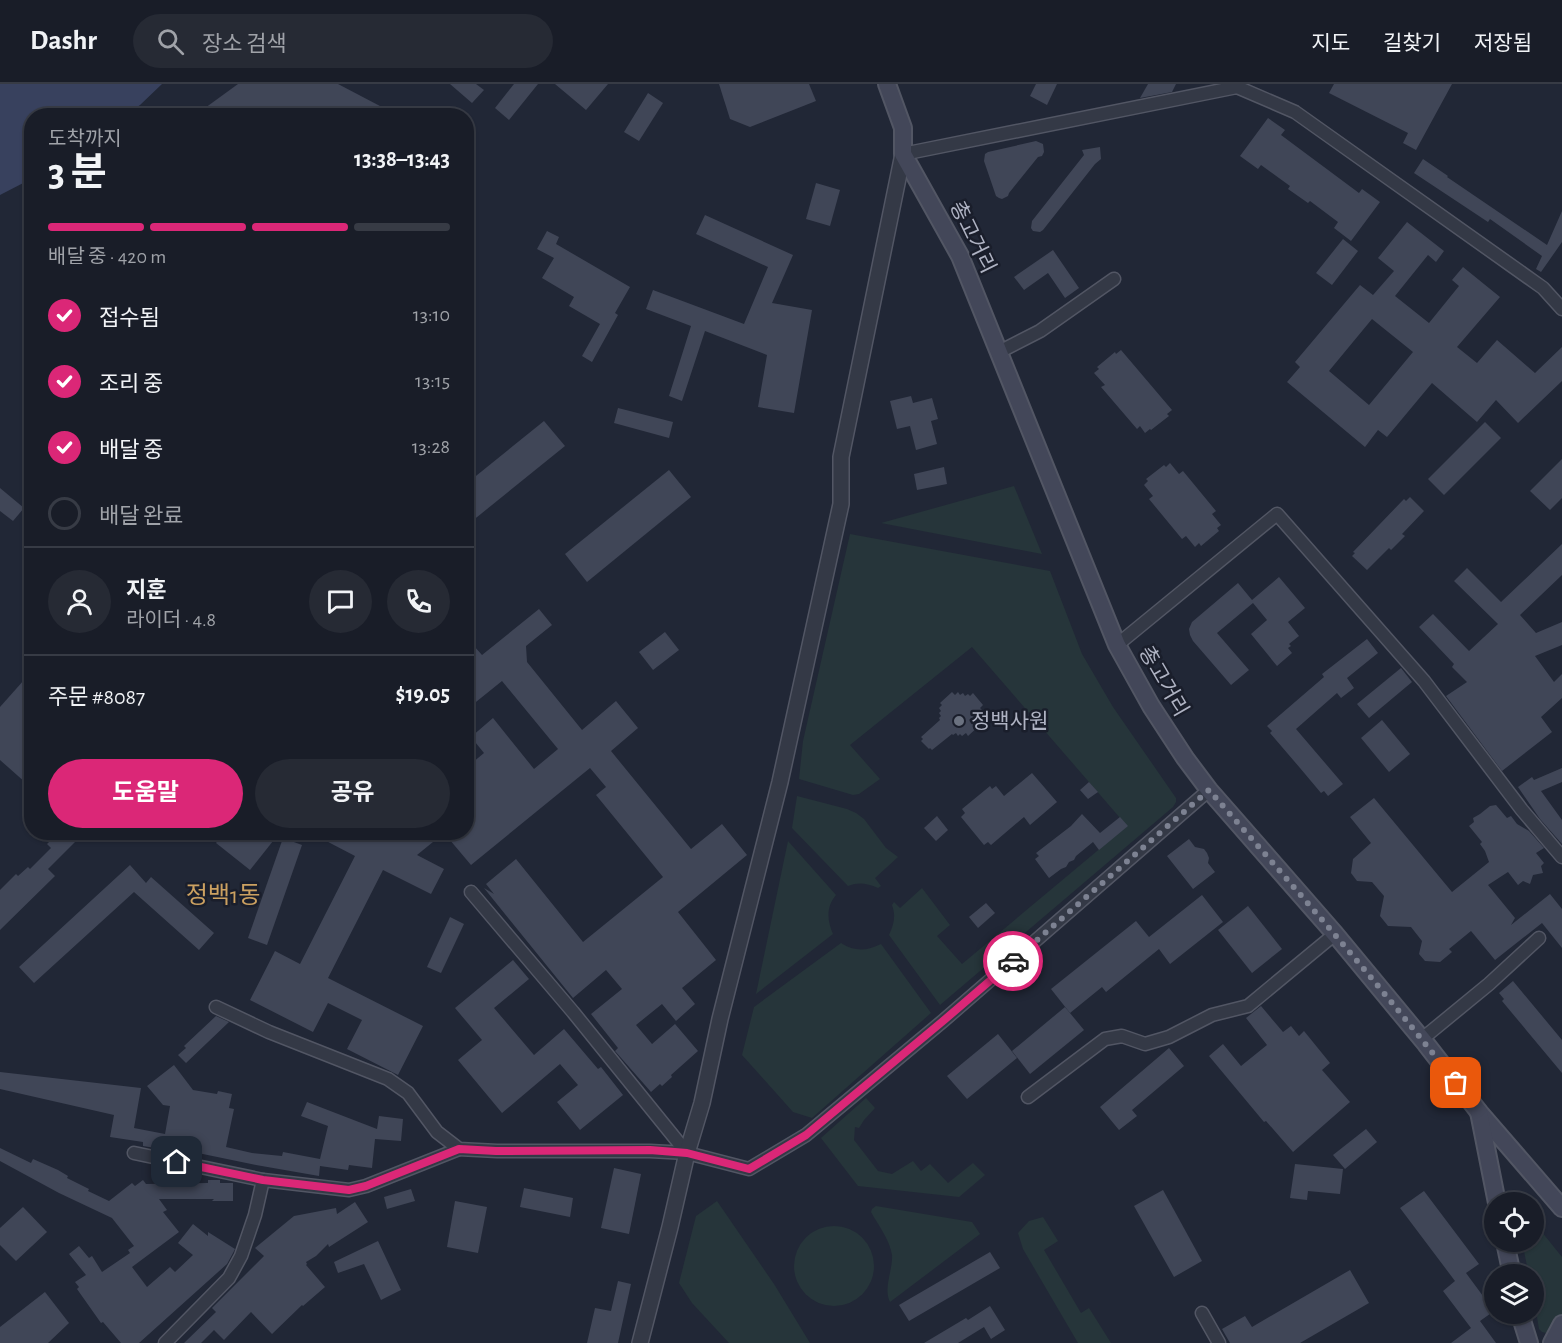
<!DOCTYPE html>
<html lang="ko">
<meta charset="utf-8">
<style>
body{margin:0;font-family:"Alegreya Sans","Noto Sans KR",sans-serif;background:#262a34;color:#f1f3f6;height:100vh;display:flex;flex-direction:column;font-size:22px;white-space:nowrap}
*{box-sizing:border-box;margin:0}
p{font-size:20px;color:#9fa2a8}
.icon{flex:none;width:33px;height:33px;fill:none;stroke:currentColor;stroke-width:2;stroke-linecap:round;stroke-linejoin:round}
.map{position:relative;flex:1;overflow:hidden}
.details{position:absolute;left:24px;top:24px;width:450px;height:732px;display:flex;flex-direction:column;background:#191d28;border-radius:24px;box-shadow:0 2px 4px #0004,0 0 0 2px #373b45}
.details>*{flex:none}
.buttons{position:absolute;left:1484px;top:1108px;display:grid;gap:12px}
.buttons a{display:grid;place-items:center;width:60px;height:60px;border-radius:50%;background:#191d28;box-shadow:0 2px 4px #0004,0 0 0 2px #373b45;font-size:30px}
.pin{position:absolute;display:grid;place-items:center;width:51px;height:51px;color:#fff;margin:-26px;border-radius:12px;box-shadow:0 3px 9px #0006}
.courier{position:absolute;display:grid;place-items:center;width:60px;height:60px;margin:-30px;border:4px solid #db2777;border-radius:50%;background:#fff;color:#222;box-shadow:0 2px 8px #0007}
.overview em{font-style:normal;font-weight:700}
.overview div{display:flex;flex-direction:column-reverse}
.overview{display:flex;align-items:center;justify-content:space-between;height:102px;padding:0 24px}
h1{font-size:39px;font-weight:700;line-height:45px}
.bar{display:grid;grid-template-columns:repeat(4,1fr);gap:9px 6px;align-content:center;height:72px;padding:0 24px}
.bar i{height:8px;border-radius:4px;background:#373b45}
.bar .current{background:#db2777}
.bar p{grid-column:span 4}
.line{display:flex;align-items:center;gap:15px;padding:0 24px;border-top:2px solid #373b45}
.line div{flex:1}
.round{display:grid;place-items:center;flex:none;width:63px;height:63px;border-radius:32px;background:#262a34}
ol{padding:0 24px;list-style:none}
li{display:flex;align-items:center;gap:18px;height:66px}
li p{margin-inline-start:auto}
li .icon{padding:6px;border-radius:50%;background:#db2777;color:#fff;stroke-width:4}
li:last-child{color:#9fa2a8}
li i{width:33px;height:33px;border:3px solid #373b45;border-radius:50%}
.button{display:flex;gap:12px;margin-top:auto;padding:12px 24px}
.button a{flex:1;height:69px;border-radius:36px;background:#db2777;color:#fff;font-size:24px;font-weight:700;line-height:69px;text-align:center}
.button a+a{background:#262a34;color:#f1f3f6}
header{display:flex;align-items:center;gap:36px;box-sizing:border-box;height:84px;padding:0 30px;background:#191d28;border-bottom:2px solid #373b45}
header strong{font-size:28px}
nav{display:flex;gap:33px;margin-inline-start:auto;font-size:21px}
.search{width:420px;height:54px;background:#262a34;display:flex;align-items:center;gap:15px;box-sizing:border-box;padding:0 21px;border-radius:33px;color:#9fa2a8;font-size:22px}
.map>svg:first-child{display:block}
</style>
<header>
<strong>Dashr</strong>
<div class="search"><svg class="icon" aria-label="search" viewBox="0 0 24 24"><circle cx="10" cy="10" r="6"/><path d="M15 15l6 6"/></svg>장소 검색</div>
<nav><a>지도</a><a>길찾기</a><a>저장됨</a></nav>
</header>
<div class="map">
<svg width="1562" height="1259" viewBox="0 0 1562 1259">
<rect width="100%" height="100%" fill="#212736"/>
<g fill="#26353a">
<path d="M1014,402L1042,470L881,439Z"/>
<path d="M850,450L1050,487L1082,570L1113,623L1176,714V718L1173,723L940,921L889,851C894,840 896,832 892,821L894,818L900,824L922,804L950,841L937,852L962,880L1127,742L972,563L850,661L880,695L859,710L853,711L799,695L803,657Z"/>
<path d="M797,712L847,725L856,729L864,735L886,764L898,773L875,794L881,802L878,804C867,799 858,798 848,802L792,744Z"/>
<path d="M788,757L836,811C826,823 827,836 833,850L756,910Z"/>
<path d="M841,859C855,868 867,867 881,860L931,929L812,1034L793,1028L742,971L754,923Z"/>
<path d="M866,1014L875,1024L864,1036L859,1044L855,1043L854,1056L878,1087L892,1090L913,1077L921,1087L930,1080L948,1099L973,1079L985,1091L959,1113L858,1102L821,1054Z"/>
<path d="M717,1117L774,1200L810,1259H729L692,1219L679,1199L696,1132Z"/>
<path d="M876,1122L972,1138L980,1150L890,1218C883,1204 893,1186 892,1171C890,1156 878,1141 871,1128L872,1125Z"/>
<path d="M1043,1133L1058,1157L1044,1166L1081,1229L1089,1224L1111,1259H1078L1023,1165L1018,1149L1029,1137Z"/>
<path d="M1533,1137L1562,1173V1231L1546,1249L1542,1248L1539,1245L1533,1209V1191H1529L1522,1158H1533Z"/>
<circle cx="834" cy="1182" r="40"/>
</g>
<path fill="#38415e" d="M0,0H162L140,21L126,31L32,32L31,95L0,111Z"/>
<g fill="#404657" fill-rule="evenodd">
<path d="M238,0H338L399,32H194Z"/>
<path d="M450,0H476L484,6L472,19Z"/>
<path d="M514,0H538L509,36L495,24Z"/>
<path d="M555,0H608L586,26Z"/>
<path d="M719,0H809L816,17L750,43L730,35Z"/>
<path d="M1036,0H1057L1047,21L1030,12Z"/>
<path d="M1148,0H1176L1172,8L1140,14Z"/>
<path d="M1334,0H1452L1416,66L1403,59L1408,49L1329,9Z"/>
<path d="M648,9L663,19L639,57L624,48Z"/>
<path d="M1268,34L1285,46L1281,51L1359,109L1362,105L1380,118L1351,157L1334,144L1338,138L1310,117L1308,119L1288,105L1290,102L1261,81L1258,85L1240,72Z"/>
<path d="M1036,57L1043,60L1044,68L1042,72L1038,73L1009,109L1008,112L1002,115L999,114L996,112L984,77L985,70L988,68Z"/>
<path d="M1100,63L1101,75L1095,80L1043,146L1040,148L1033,147L1031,144L1032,137L1084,71L1082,66Z"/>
<path d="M1423,75L1448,92L1447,93L1547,161L1562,127V158L1541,188L1536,185L1542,172L1490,135L1488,138L1414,89Z"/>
<path d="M816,99L840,106L830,142L806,135Z"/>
<path d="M705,131L793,171L772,219L812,226L794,329L758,323L767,271L705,247L682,317L669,312L691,242L646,225L653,206L744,240L768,183L696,150Z"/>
<path d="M1407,138L1444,167L1436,178L1428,171L1395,212L1429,239L1459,202L1452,196L1463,183L1500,213L1457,263L1477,279L1497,256L1535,289L1562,263V297L1518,339L1496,316L1477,338L1432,299L1387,353L1378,346L1365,363L1287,298L1300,283L1295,278L1360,201L1373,211L1394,187L1378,174ZM1372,235L1413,268L1369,321L1329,287Z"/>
<path d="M547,147L559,153L556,160L630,203L615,229L618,231L592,278L582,272L600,240L569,222L574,213L542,194L554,174L537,165Z"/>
<path d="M1343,155L1358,167L1332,201L1316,189Z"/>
<path d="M1053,166L1079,204L1065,214L1048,189L1024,206L1014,193Z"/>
<path d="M1121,266L1172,326L1167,330L1169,332L1151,346L1150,345L1145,349L1140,342L1137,345L1101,303L1105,301L1094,289L1099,285L1097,283L1115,268L1116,270Z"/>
<path d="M911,312L913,319L932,314L938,335L931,337L937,360L916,366L910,342L897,345L890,317Z"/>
<path d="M618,324L673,338L669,354L614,339Z"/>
<path d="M544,337L565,362L466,442V400Z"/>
<path d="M1485,338L1501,354L1444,411L1428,395Z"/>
<path d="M1562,375V414L1550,426L1530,407Z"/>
<path d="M1170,379L1179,390L1183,387L1216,427L1212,430L1221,441L1217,444L1219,447L1201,462L1199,459L1195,463L1186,452L1182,455L1149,415L1153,412L1144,401L1148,397L1146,395L1164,381L1166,383Z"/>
<path d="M944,383L947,400L917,406L914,390Z"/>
<path d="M669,386L691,413L587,498L565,470Z"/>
<path d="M0,404L24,424L13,437L0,427Z"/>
<path d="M1410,413L1424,427L1402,450L1405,452L1391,466L1389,464L1367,486L1352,472L1355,469L1353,468L1404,415L1406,417Z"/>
<path d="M1562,460V491L1520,531L1536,549L1562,538V561L1535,572L1554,598L1562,590V614L1541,633L1552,648L1502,687L1446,612L1467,598L1452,583L1454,580L1419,543L1433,530L1469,567L1498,540L1454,497L1467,484L1501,518Z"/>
<path d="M1279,493L1305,524L1288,538L1299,552L1289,560L1291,562L1288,564L1292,569L1277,582L1251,550L1267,536L1253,519L1217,549L1249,586L1231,601L1193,557L1190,551L1189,545L1192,538L1238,499L1252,516Z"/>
<path d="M539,525L552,541L526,562L527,578L582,646L616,617L638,644L611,667L691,765L722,740L747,771L678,828L716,876L682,904L695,920L676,937L662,920L636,941L652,960L675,940L698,967L671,991L672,993L662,1002L660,1000L651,1008L615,967L618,964L591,930L622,905L606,886L573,914L484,804L494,810L486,800L516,775L583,858L663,793L596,711L606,703L590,684L471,781L444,749L417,771L444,785L431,810L383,786L328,894L423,942L398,991L347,965L362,936L328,919L313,948L250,916L275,867L300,880L355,772L309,748H466V684L484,669L471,653L493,634L534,685L558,665L502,597L466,626V553L482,571Z"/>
<path d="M665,548L679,566L653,586L639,568Z"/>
<path d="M1367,555L1378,569L1347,594L1354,604L1341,614L1337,609L1296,645L1343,700L1328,712L1324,707L1321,709L1300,684L1270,649L1272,647L1267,642L1324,593L1322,590Z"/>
<path d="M1401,584L1412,598L1369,634L1357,620Z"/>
<path d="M32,587V693L26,699L0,676V623Z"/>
<path d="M952,608L955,611L958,608L960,611L963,609L965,612L968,610L970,612L973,609L983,621L980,624L982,626L980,629L982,631L979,634L981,636L978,639L980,641L968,652L966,649L962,652L960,650L958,652L956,649L953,651L952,650L932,666L930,664L929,665L921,657L923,655L921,653L940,636L939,634L941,632L939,629L941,627L939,624L942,621L940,619Z"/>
<path d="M1382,636L1410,670L1389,688L1361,654Z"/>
<path d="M1562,684V698L1541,707L1562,736V760L1540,735L1518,703L1532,693L1534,696Z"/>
<path d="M1032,689L1057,718L1030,741L1024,733L991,761L988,758L984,761L961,733L965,729L962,725L990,702L992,705L996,702L1004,712Z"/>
<path d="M1089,698L1098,708L1088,715L1080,706Z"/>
<path d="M1374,714L1452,808L1489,778L1485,767L1480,760L1482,758L1469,742L1474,738L1473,734L1480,730L1490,722L1496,721L1507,734L1511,732L1517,740L1529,747L1544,764L1536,769L1544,779L1541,782L1543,789L1533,791L1530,800L1523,797L1518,801L1508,788L1488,801L1515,834L1511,841L1550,810L1562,825V864L1542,839L1495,876L1471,847L1449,865L1452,868L1440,878L1425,877L1419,870L1422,857L1411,843L1388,842L1380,832L1384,812L1372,798L1357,797L1351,789L1353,775L1371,759L1350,733Z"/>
<path d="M1082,730L1100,749L1120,733L1128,742L1099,766L1093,758L1076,772L1074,776L1069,778L1066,783L1061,785L1049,794L1035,775L1039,772L1036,769L1071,742Z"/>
<path d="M937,732L948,746L936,757L924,744Z"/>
<path d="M59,748H85L48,785L55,792L0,846V806L16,790L18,792L28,783L30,785L51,764L47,760Z"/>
<path d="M224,748H267L277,752L250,786L216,759Z"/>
<path d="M283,754L302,761L267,861L248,854Z"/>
<path d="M1189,755L1195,763L1204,765L1207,769L1209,774L1208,779L1215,788L1193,805L1167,772Z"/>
<path d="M130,781L146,799L151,793L214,849L199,866L134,808L34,899L19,883Z"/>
<path d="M1202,811L1223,838L1170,880L1159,865L1106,908L1102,903L1070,929L1051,905L1136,837L1149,853Z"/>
<path d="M986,819L995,829L978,844L969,833Z"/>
<path d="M1248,822L1282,865L1252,889L1218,846Z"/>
<path d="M450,833L464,840L441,889L427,883Z"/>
<path d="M513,876L529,895L494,924L534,971L564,945L598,985L601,983L623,1011L580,1046L557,1018L578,1001L560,980L502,1029L458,976L482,956L455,924Z"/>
<path d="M1513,897L1562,956V989L1502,917L1504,915L1499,909Z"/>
<path d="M1261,922L1283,948L1291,942L1299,952L1304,947L1330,979L1322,986L1350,1018L1293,1068L1266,1037L1264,1038L1209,972L1223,960L1241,982L1267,961L1246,934Z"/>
<path d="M1065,923L1084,946L1030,990L1012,967Z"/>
<path d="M216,932L229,938L186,979L178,971L186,964L184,962Z"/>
<path d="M998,950L1017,974L967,1015L947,992Z"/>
<path d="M1169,964L1184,982L1132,1026L1137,1032L1119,1046L1100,1023Z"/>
<path d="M174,981L193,1006L217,1010L218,1007L232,1010L229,1024L234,1025L226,1063L252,1069L282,1072L283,1068L320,1075L328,1042L301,1032L307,1018L377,1045L379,1032L403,1035L401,1057L375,1055L372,1084L349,1081L348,1086L320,1082L319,1092L256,1081L198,1069L197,1071L143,1062V1058L110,1053L114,1031L0,1005V988L141,1004L134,1044L165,1050L170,1022L163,1021L147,1002Z"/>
<path d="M1366,1045L1377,1058L1345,1085L1333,1071Z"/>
<path d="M0,1064L31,1079L33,1075L58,1086L68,1092L67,1094L89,1105L88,1107L109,1117L132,1099L135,1102L143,1096L146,1100L208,1099V1096H220V1099H233V1117H212L214,1115H159L167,1126L163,1128L179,1148L132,1183L147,1203L170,1183L175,1188L193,1171L178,1159L193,1140L208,1152V1148L235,1165L233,1169L227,1180L139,1259H121L103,1238L101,1239L77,1205L79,1203L75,1198L86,1191L69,1170L79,1162L89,1174L92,1172L102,1188L130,1169L128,1166L134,1162L112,1134L59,1109L0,1077Z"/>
<path d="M1295,1080L1343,1085L1340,1110L1308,1107L1307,1116L1290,1114Z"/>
<path d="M614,1084L641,1090L629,1150L601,1144Z"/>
<path d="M524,1104L573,1114L570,1133L520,1123Z"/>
<path d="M411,1105L415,1117L387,1125L384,1113Z"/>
<path d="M1163,1106L1202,1177L1174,1193L1134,1122Z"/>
<path d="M1424,1107L1479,1180L1466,1189L1494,1227L1480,1237L1496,1259H1451L1471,1244L1443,1207L1455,1197L1400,1124Z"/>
<path d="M455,1117L487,1123L478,1169L447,1163Z"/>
<path d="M355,1118L368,1138L329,1163L328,1160L316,1172L306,1178L307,1180L306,1181L325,1203L303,1222L302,1221L272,1250L251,1228L224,1256L214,1246L201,1259H184L216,1228L212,1224L264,1172L255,1164L294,1132L336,1124L337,1130Z"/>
<path d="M23,1123L47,1148L16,1177L0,1161V1144Z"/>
<path d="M378,1157L401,1206L381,1216L364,1180L338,1189L334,1178Z"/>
<path d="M990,1168L1000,1184L909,1237L899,1221Z"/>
<path d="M1350,1186L1369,1219L1300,1259H1230L1222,1245L1245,1232L1252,1243Z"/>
<path d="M618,1197L631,1200L618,1259H587L595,1224L611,1227Z"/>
<path d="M45,1208L69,1239L48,1259H0V1243Z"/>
<path d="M990,1222L1005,1246L991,1255L984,1243L958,1259H924L966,1234L968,1236Z"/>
</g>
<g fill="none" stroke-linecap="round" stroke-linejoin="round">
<g stroke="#525664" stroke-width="15">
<g id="minor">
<path d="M903,70L1237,3L1295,28L1543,204L1562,225"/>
<path d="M999,268L1040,247L1114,195"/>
<path d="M1117,561L1277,430L1424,597L1522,726L1562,773"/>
<path d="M471,808L573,928L687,1069"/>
<path d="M216,923L269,948L388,995L408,1009L437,1048L459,1065L497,1067H650L687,1069L749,1085L806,1051L943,937L1209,706"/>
<path d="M1422,955L1489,900L1539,854"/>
<path d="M1028,1013L1105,955L1122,952L1145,960L1169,953L1212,931L1248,922L1335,850"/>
<path d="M134,1069L263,1096L349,1106L366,1102L459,1065"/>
<path d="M1202,1229L1219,1259"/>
<path d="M165,1259L229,1194L241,1172L255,1131L263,1096"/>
</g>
</g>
<g stroke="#525664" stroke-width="18">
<path id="tertiary" d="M640,1259L670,1143L687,1069L702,1019L720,935L780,698L841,420V373L903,70"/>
</g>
<g stroke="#525664" stroke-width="20">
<g id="secondary">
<path d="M887,0L903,44V70L960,172L1117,561L1151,622L1185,674L1209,706L1335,850L1426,960L1479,1028L1562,1124"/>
<path d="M1479,1028L1497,1119"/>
<path d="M1505,1158L1512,1191"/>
<path d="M1520,1230L1529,1259"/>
<path d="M1552,1259L1562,1240"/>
</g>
</g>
<use href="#minor" stroke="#343946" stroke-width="12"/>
<use href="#tertiary" stroke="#343946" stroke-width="15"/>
<use href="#secondary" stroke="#434759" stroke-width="16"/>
</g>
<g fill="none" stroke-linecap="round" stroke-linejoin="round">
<path stroke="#7d8292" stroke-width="6" stroke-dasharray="0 10.8" d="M1013,877L1209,706C1293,802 1378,898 1456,999"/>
<path stroke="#db2777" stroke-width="8" d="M177,1078L263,1096L349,1106L366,1102L459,1065L496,1067L650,1066L687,1069L749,1085L806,1051L943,937L1013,877"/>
</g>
<circle fill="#6b7280" stroke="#1a1e2b" stroke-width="2" cx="959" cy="637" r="6"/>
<g text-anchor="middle" stroke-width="5" stroke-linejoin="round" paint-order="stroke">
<g font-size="21" fill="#afb3c3" stroke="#1a1e2b">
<text transform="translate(973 153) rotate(64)" y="7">총고거리</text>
<text transform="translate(1164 597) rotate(60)" y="7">총고거리</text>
</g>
<g font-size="21" fill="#afb3c3" stroke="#1a1e2b" text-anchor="start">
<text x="971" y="644">정백사원</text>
</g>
<g font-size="24" fill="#cca161" stroke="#1a1e2b">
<text x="223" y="819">정백1동</text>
</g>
</g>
</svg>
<div class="buttons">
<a><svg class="icon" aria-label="locate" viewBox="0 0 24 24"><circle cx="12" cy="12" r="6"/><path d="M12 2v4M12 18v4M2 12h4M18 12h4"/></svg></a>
<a><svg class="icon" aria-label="layers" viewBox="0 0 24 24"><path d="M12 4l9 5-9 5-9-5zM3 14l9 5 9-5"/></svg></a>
</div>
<div class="pin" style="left:1456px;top:999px;background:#ea580c"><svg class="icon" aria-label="bag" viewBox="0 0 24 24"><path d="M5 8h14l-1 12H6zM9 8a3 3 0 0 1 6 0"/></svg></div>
<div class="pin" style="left:177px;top:1078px;background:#1f2937"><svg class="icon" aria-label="home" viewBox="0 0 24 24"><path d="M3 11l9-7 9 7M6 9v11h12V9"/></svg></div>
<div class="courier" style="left:1013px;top:877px"><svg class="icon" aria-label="car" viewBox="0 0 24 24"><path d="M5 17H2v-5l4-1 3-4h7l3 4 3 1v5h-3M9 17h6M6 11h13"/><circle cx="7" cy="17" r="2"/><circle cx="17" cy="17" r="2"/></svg></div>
<section class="details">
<div class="overview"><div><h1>3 분</h1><p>도착까지</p></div><em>13:38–13:43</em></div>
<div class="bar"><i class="current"></i><i class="current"></i><i class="current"></i><i></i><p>배달 중 · 420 m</p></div>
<ol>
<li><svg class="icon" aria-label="check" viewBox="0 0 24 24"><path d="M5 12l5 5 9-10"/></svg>접수됨<p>13:10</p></li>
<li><svg class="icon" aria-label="check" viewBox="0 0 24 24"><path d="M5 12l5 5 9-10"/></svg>조리 중<p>13:15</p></li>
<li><svg class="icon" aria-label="check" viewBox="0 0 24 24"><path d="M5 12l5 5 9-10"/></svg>배달 중<p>13:28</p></li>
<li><i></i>배달 완료</li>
</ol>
<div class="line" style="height:108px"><a class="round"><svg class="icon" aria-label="person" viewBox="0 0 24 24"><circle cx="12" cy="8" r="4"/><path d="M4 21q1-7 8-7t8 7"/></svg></a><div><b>지훈</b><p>라이더 · 4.8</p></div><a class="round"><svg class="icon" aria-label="chat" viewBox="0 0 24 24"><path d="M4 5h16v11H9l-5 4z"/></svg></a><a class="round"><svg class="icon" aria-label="phone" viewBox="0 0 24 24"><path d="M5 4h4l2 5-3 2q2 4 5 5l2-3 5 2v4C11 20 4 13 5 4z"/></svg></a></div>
<div class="line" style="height:78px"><div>주문 #8087</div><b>$19.05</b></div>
<div class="button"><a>도움말</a><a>공유</a></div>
</section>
</div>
